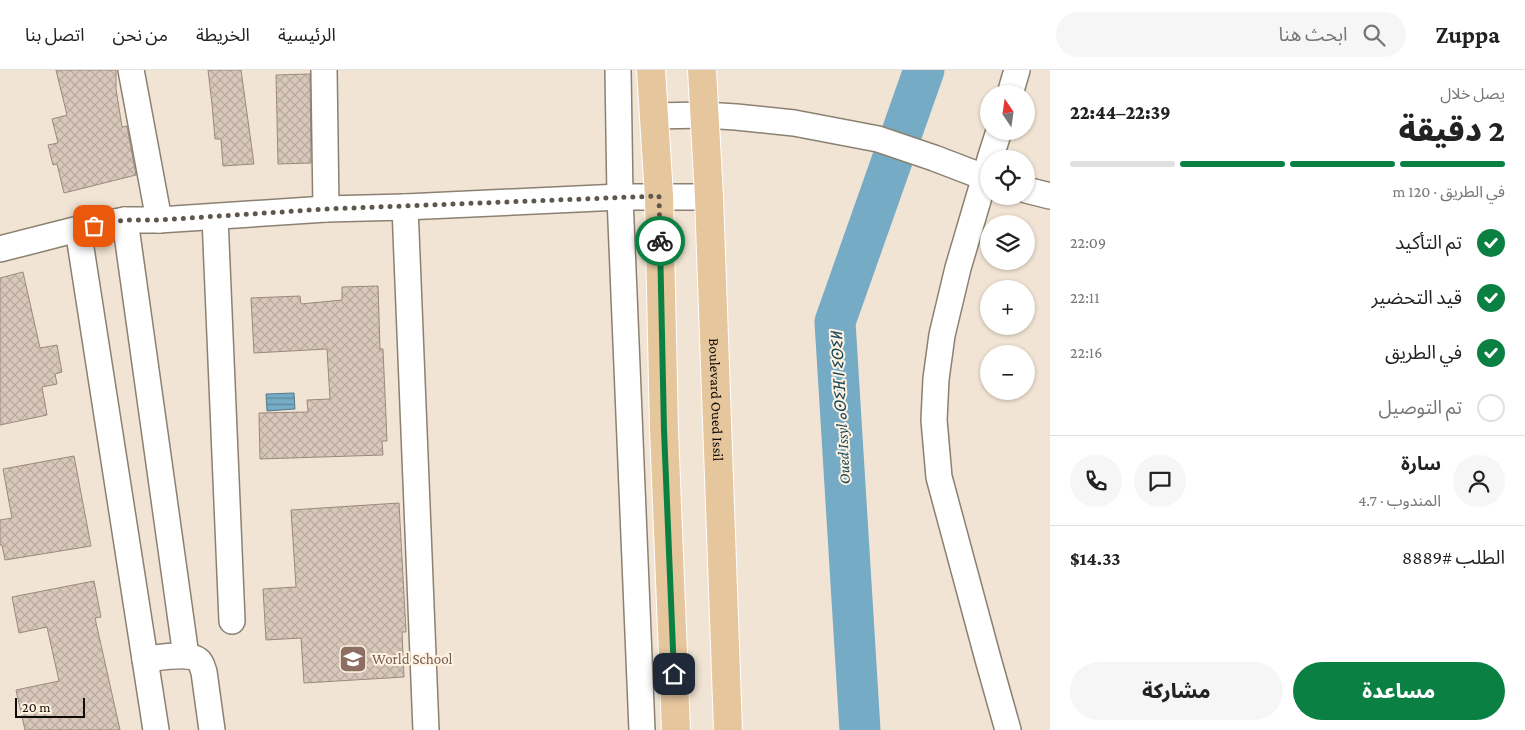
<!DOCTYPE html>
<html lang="ar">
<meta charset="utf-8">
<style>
body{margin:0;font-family:"Crimson Pro","Noto Sans Arabic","Noto Sans Tifinagh",serif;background:#f6f6f6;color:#222;direction:rtl;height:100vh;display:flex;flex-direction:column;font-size:19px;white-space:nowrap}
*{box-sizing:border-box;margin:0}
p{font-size:16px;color:#767676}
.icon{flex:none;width:28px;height:28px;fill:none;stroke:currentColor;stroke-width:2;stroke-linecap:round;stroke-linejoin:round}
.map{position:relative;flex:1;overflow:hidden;direction:ltr}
.sheet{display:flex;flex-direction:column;background:#fff;width:475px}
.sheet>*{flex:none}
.needle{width:32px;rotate:347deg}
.tools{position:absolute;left:980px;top:15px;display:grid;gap:10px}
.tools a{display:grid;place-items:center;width:55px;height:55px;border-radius:50%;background:#fff;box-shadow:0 1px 4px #0004;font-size:25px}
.scale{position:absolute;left:15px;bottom:12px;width:70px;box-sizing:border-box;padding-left:5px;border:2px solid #0f0b06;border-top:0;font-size:14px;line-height:18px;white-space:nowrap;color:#0f0b06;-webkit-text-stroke:4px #fef2e1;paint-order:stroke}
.pin{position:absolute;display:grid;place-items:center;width:42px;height:42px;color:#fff;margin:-21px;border-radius:10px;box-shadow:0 2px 8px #0006}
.courier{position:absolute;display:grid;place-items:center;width:50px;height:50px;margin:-25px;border:4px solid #0b8043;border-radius:50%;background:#fff;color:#222;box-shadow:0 1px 6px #0007}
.overview em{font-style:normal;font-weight:800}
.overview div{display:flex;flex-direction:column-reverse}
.overview{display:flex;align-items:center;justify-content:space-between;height:85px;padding:0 20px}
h1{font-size:32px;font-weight:800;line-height:38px}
.bar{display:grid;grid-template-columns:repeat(4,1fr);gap:8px 5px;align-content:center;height:60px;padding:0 20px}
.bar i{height:6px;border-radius:4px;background:#e0e0e0}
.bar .on{background:#0b8043}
.bar p{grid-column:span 4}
.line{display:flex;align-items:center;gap:12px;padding:0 20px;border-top:1px solid #e0e0e0}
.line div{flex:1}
.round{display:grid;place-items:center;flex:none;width:52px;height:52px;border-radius:26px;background:#f6f6f6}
ol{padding:0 20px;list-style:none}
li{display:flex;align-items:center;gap:15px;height:55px}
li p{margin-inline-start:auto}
li .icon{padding:5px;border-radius:50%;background:#0b8043;color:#fff;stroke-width:4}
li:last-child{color:#767676}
li i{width:28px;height:28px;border:2px solid #e0e0e0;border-radius:50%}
.cta{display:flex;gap:10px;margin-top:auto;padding:10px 20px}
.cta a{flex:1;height:58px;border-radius:30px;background:#0b8043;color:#fff;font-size:20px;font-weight:800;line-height:58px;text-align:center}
.cta a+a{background:#f6f6f6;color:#222}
header{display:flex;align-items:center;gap:30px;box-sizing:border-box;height:70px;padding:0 25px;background:#fff;border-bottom:1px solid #e0e0e0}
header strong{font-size:24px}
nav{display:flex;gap:28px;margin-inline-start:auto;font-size:18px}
.search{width:350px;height:45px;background:#f6f6f6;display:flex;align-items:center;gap:12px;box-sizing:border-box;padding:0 18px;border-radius:28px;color:#767676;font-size:19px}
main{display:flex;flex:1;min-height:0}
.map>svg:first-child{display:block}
</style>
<header>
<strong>Zuppa</strong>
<div class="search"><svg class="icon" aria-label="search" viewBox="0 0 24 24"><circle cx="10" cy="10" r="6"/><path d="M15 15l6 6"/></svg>ابحث هنا</div>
<nav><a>الرئيسية</a><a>الخريطة</a><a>من نحن</a><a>اتصل بنا</a></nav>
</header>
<main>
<section class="sheet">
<div class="overview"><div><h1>2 دقيقة</h1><p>يصل خلال</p></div><em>22:39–22:44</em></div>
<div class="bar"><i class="on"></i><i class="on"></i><i class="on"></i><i></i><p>في الطريق · 120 m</p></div>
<ol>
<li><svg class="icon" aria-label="check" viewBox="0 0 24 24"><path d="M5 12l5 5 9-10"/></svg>تم التأكيد<p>22:09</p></li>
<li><svg class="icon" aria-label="check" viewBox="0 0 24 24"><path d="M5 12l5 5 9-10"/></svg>قيد التحضير<p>22:11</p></li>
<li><svg class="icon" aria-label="check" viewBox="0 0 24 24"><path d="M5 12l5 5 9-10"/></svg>في الطريق<p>22:16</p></li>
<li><i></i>تم التوصيل</li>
</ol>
<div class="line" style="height:90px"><a class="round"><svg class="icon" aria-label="person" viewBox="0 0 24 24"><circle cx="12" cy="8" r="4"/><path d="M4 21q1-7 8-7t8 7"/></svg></a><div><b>سارة</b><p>المندوب · 4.7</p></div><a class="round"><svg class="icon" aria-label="chat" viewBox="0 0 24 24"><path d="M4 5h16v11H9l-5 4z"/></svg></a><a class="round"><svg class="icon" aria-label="phone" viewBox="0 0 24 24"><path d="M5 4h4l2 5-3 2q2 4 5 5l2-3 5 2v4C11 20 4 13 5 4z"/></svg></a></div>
<div class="line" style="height:65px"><div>الطلب #8889</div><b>$14.33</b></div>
<div class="cta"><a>مساعدة</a><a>مشاركة</a></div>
</section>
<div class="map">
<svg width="1050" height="660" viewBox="0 0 1050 660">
<defs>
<pattern id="water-rules" width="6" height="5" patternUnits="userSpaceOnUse" patternTransform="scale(1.25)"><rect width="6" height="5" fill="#75abc4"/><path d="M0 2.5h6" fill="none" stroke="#5e899d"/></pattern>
<pattern id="building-cross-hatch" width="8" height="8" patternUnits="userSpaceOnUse" patternTransform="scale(1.25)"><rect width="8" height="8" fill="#d8c7ba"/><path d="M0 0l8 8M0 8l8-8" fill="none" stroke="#b8aa9e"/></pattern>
</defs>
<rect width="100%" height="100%" fill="#f1e4d4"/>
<path fill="url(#water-rules)" stroke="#567b8b" d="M294,323L295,339L267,341L266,324Z"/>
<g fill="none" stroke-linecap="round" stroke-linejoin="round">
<path stroke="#75abc4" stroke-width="41" d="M860,660L835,252L924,0"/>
</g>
<g fill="url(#building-cross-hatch)" stroke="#9a8a7e">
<path d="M56,0H116V19L122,57L127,56L136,105L64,123L57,94L53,95L48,75L58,73L52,49L67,45Z"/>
<path d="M208,0H241L254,94L223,96L221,69H215L212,34Z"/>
<path d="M310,4L311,93L278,94L276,5Z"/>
<path d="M23,202L40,278L57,275L62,302L55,304L57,314L42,317L47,345L0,355V208Z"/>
<path d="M378,216L380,279H383L387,371H382L383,385L260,389L259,343L308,342L307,330L330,329L327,279L254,283L251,228L300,226L301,234L342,230V217Z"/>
<path d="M74,386L91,476L5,490L2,475H0V450L12,448L3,399Z"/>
<path d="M399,433L406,562H402L404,607L304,613L301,568L266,570L263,519L296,517L291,440Z"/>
<path d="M94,511L101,547L95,548L120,660H25L16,620L59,611L47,557L19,563L12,527Z"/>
</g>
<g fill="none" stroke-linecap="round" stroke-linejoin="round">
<g stroke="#8b8071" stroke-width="28">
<g id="minor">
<path d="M131,0L159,150"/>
<path d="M324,0L326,139"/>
<path d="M618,0L620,127L642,660"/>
<path d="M1010,24L1017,0"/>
<path d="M653,46L704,45L736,47L794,53L878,69L934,88L989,109"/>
<path d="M990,89L999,61"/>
<path d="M989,93L958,198L942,265L936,309L934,350L939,407L988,589L1008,660"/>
<path d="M1026,120L1050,126"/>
<path d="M405,137L426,660"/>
<path d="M215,147L232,551"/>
<path d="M125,150L186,586"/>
<path d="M78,159L156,660"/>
<path d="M0,179L78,159L125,150H159L326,139L405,137L620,127H709"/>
<path d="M145,589C157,588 189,582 198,590C202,593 202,597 204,602L212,660"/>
</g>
</g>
<g stroke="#fff" stroke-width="30">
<g id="major">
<path d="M651,0L659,126L664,360L676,660"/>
<path id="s1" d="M702,0L709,127L728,660"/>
</g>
</g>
<use href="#minor" stroke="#fff" stroke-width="25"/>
<use href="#major" stroke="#e6c69d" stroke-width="28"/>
</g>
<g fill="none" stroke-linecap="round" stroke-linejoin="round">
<path stroke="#5e574e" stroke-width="5" stroke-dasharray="0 9" d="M94,156L125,150H159L326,139L659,126L660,171"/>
<path stroke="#0b8043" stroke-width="6" d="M660,171L664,360L674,604"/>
</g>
<defs>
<g id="school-square" transform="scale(1.4375)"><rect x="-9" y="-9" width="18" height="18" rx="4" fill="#8d6e63" stroke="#fef2e1"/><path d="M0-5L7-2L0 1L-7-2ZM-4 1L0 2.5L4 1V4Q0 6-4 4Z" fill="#fff"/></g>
</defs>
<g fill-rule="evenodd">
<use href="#school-square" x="353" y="589"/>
</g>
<g text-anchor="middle" stroke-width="4" stroke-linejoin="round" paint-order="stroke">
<g font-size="15" fill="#0f0b06" stroke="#fef2e1">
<text dy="5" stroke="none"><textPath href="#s1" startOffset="330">Boulevard Oued Issil</textPath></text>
</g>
<g font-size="15" fill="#785e54" stroke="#fef2e1" text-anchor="start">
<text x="372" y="594">World School</text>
</g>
<g font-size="16" font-style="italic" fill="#1a475a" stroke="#fef2e1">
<text transform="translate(840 338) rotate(-93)" y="6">Oued Issyl ⴰⵙⵉⴼ ⵏ ⵉⵙⵉⵍ</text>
</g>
</g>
</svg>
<div class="tools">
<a><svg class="needle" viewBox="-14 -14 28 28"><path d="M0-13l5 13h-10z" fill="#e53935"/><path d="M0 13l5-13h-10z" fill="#767676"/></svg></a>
<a><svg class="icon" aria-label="locate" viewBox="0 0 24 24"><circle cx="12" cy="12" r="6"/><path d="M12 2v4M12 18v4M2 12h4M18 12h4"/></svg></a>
<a><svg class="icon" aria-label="layers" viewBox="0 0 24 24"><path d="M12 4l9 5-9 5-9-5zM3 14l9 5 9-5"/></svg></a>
<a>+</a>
<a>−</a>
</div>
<div class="scale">20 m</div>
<div class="pin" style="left:94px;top:156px;background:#ea580c"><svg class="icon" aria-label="bag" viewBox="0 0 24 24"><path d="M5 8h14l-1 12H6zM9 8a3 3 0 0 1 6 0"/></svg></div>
<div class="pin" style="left:674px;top:604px;background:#1f2937"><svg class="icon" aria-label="home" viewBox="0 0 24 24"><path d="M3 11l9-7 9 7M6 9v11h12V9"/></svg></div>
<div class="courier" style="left:660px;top:171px"><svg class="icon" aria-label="bike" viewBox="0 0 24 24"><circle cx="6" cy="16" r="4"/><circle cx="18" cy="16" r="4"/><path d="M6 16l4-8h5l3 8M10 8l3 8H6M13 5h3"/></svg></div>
</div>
</main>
